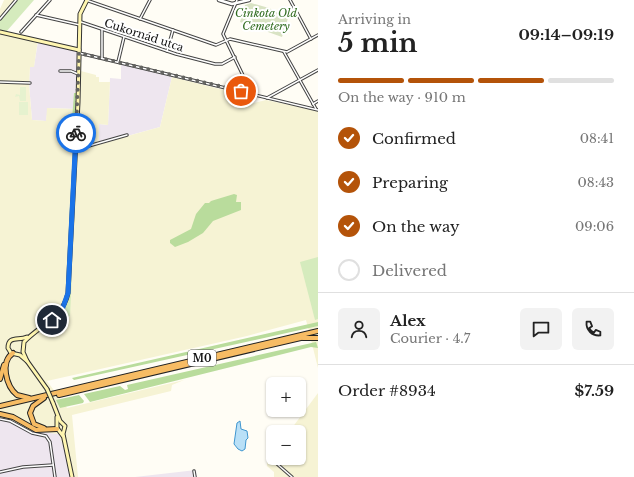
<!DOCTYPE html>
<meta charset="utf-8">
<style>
body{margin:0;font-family:"Libre Baskerville",serif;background:#f2f2f2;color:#222;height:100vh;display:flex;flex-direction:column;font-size:15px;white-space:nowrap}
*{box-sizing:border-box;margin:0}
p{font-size:13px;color:#767676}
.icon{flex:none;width:22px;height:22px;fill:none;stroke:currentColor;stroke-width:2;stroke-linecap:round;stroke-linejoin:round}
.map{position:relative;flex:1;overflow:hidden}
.details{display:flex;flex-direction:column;background:#fff;width:316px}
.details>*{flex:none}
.fabs{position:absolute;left:266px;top:377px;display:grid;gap:8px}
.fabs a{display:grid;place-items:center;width:40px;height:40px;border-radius:6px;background:#fff;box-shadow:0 1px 3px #0004;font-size:20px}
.pin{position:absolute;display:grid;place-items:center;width:34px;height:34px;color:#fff;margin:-17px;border:2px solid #fff;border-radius:50%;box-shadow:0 1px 4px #0007}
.courier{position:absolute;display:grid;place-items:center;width:40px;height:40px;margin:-20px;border:3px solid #1a73e8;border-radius:50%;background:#fff;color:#222;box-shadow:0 1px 5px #0007}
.head em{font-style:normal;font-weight:700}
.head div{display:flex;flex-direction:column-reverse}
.head{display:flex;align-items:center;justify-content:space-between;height:68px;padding:0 20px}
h1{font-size:26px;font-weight:700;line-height:30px}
.bar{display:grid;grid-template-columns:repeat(4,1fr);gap:6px 4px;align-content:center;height:48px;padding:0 20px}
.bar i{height:5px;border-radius:3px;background:#e0e0e0}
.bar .current{background:#b45309}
.bar p{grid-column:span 4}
.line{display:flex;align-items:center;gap:10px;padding:0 20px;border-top:1px solid #e0e0e0}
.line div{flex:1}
.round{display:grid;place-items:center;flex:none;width:42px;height:42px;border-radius:6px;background:#f2f2f2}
ol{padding:0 20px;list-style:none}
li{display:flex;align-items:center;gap:12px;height:44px}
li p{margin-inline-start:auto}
li .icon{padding:4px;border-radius:50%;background:#b45309;color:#fff;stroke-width:4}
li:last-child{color:#767676}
li i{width:22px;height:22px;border:2px solid #e0e0e0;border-radius:50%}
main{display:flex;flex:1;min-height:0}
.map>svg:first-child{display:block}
</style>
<main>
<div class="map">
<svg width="318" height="477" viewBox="0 0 318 477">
<rect width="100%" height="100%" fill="#fffdf5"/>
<g fill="#eee6ef">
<path d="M38,41L77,52L75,109L48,108L46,121L32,120L29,84L30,66H34Z"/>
<path d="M121,64L172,77L160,127L98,144L99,124L108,125L110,78L121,79Z"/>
<path d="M0,418L7,419L32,431L59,434L66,454L70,477H0Z"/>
<path d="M196,470L197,477H135Z"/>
</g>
<g fill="#f6f3d4">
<path d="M4,0H17L0,20V9Z"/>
<path d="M0,30L38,39L34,67H30L29,85L32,120L46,121L47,108L75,109L77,70L96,75V77H99V82H110L108,125L99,124V144L160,127L172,77L224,90L235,108L266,100L318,111V368L306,320L247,336L47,381L67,408L184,380L172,385L171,391L72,415L78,477H70L66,454L59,434L32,431L7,419L0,418Z"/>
<path d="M318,393V477H274V472L267,466V462L273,454V458H299V432H289Z"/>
</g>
<g fill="#d5ebbd">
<path d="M17,0H34L6,32L0,30V20Z"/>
<path d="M318,257V319L315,320L300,262Z"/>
<path d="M72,275L70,316L46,327C49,324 54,321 58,317C70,305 70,291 72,275Z"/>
</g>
<g fill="#b9dc9c">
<path d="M74,93H76L73,149L70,147Z"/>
<path d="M234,194L237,195L236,202H241V210L213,221L203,233L188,242L175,247L170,243V240L191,229L196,214L205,203H209L211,201Z"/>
<path d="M318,322V326L74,380L72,378Z"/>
<path d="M316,342L318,348L311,347L90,402L84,394L120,386L125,390L128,389L127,385Z"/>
<path d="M79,395L84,401L83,403L60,408L56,400Z"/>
</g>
<path fill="#d9e3c4" d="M251,3L269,8L288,18L282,37L240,22L245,5Z"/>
<g fill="#e6f2cf">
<path d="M20,87H26V101H20L19,96L15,97L16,94L20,95Z"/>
<rect x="19" y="102" width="9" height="13"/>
</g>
<path fill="#b9e0f7" stroke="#3f96cf" d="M240,421L241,429L247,431L248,438L246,440L245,449L242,451L238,449L234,444L237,423Z"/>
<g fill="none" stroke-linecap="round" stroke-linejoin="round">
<g stroke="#444" stroke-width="3.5">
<g id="minor">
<path d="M86,0L216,45L230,39L287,52L318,35"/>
<path d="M237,0L223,34L252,94"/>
<path d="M290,0L311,39"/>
<path d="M36,15L80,25"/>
<path d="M0,19L16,0"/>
<path d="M140,19L150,0"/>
<path d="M81,22L176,54L215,64H222L235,57"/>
<path d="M21,32L50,0"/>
<path d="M167,51L173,30"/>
<path d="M284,52L316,109"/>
<path d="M79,53L318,110"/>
<path d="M102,58V29"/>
<path d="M118,62L124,37"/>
<path d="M60,71H71L78,74"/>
<path d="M0,82L30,83"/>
<path d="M267,98L318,70"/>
<path d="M313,104L318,101"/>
<path d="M75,147H85L127,135"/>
<path d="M44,326L46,329L52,325"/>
<path d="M0,419L10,421L32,433L46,436L50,442L55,477"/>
<path d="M278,458L276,463L292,477"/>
<path d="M194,471L195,477"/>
<path d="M0,472L23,467L53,465"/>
</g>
</g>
<g stroke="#444" stroke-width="4.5">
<path id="tertiary" d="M219,0L232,4L249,0"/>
</g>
<g stroke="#333" stroke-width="5">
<g id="secondary">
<path d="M0,32L79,50"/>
<path d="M27,337C19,341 8,335 8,348L11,353L20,355L27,361L47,389"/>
<path d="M27,361L23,352L24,342C40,325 63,318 68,293L78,102L80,14L87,0"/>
<path d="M53,403L60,421L65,426L63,434L72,477"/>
<path d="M57,417V428L63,436"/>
</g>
</g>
<g stroke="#222" stroke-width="6">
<g id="trunk">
<path d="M303,338H318"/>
<path d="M13,353C0,362 6,386 17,395L29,398"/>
<path d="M0,379L4,365"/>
<path d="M59,395L305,337"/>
<path d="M0,406L318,331"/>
<path d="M0,414L13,417L36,430L57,429"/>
<path d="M44,428L34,424L30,413L33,406L44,398"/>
</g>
</g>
<use href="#minor" stroke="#fff" stroke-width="1.5"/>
<use href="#tertiary" stroke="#fff" stroke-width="2.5"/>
<use href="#secondary" stroke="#fff6b0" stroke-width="3"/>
<use href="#trunk" stroke="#f7bc64" stroke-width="4"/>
<g stroke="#333" stroke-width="5" stroke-linecap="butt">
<path id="secondary-bridge" d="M47,389L53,403"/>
</g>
<use href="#secondary-bridge" stroke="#fff6b0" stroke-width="3"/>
</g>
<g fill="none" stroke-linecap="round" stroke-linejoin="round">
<path stroke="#646461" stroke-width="4" stroke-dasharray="0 7.2" d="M76,133L79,53L241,91"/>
<path stroke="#1a73e8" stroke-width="5" d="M52,320L62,310L68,293L76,133"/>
</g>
<g text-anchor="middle" stroke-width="4" stroke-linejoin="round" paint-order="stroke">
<rect fill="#fff" stroke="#585858" stroke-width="1" x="188" y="350" width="28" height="16" rx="3"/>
<g font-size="10" font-weight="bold" fill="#111">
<text x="202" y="362">M0</text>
</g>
<g font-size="11" font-style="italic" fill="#2f6b1f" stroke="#fff">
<text x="266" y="17">Cinkota Old<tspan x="266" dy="13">Cemetery</tspan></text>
</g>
<g font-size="11" fill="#111" stroke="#fff">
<text transform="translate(144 35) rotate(18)" y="4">Cukornád utca</text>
</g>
</g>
</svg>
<div class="fabs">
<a>+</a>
<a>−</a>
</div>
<div class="pin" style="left:241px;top:91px;background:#ea580c"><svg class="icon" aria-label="bag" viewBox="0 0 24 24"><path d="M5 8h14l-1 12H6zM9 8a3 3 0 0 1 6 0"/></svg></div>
<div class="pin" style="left:52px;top:320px;background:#1f2937"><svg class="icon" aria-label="home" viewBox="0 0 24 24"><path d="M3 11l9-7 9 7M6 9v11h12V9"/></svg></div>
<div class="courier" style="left:76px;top:133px"><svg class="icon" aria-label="bike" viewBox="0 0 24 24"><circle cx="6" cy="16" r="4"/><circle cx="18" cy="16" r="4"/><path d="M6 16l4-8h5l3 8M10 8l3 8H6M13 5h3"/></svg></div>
</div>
<section class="details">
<div class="head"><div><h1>5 min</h1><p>Arriving in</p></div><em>09:14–09:19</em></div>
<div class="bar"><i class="current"></i><i class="current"></i><i class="current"></i><i></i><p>On the way · 910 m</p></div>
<ol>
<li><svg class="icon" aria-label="check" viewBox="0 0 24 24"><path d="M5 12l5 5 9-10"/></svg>Confirmed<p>08:41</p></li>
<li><svg class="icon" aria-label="check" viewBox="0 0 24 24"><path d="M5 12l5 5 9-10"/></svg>Preparing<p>08:43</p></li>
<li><svg class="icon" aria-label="check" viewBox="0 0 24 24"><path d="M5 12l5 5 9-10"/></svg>On the way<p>09:06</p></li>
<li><i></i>Delivered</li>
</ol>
<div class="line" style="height:72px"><a class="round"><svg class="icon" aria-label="person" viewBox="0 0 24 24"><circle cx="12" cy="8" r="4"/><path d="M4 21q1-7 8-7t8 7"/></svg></a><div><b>Alex</b><p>Courier · 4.7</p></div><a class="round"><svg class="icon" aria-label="chat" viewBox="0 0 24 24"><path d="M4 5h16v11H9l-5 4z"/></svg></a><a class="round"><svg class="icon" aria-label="phone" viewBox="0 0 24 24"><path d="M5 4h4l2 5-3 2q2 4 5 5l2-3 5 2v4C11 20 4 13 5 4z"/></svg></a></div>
<div class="line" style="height:52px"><div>Order #8934</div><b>$7.59</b></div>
</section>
</main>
